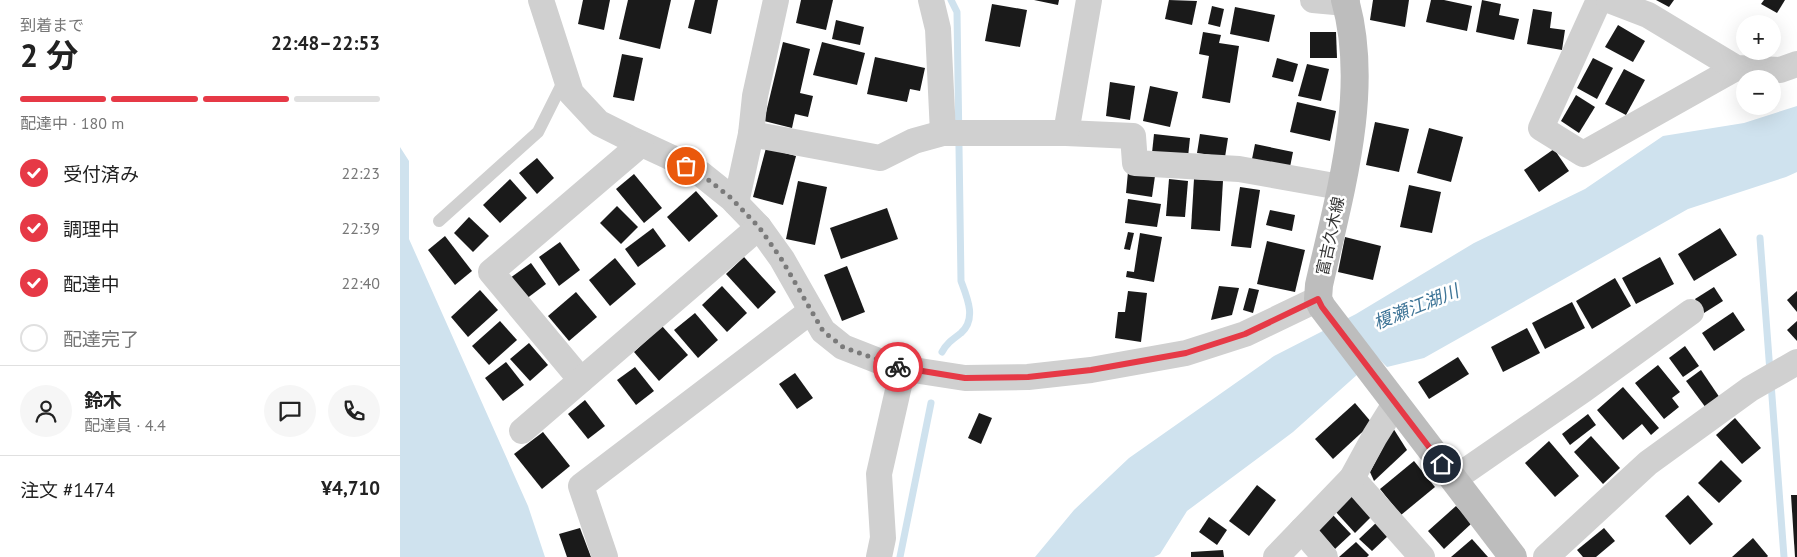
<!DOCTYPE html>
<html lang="ja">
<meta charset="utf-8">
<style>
body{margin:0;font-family:"PT Sans","Noto Sans JP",sans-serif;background:#f6f6f6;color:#222;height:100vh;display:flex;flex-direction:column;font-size:19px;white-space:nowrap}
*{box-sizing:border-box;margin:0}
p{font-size:16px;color:#767676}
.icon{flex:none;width:28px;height:28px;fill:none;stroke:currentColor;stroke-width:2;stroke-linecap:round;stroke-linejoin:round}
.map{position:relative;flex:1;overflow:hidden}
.panel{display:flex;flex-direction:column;background:#fff;width:400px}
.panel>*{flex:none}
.tools{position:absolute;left:1336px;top:15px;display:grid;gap:10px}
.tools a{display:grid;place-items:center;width:45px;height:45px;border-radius:50%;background:#fff;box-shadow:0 5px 20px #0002;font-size:25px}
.pin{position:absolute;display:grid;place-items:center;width:42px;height:42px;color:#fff;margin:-21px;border:2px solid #fff;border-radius:50%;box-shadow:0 1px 5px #0007}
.courier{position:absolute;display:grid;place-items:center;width:50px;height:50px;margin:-25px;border:4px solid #e63946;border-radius:50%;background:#fff;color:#222;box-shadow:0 1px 6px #0007}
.overview em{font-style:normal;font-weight:700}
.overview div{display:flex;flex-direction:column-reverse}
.overview{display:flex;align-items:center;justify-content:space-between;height:85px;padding:0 20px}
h1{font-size:32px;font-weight:700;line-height:38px}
.bar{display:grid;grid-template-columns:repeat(4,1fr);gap:8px 5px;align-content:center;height:60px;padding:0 20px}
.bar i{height:6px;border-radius:4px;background:#e0e0e0}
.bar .active{background:#e63946}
.bar p{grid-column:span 4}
.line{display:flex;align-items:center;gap:12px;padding:0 20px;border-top:1px solid #e0e0e0}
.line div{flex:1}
.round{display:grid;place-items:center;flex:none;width:52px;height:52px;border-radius:26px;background:#f6f6f6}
ol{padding:0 20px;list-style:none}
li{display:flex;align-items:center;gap:15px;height:55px}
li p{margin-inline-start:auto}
li .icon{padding:5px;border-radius:50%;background:#e63946;color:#fff;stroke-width:4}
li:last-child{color:#767676}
li i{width:28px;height:28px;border:2px solid #e0e0e0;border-radius:50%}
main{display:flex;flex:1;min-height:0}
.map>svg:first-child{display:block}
</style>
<main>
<section class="panel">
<div class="overview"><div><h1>2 分</h1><p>到着まで</p></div><em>22:48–22:53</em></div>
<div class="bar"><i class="active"></i><i class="active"></i><i class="active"></i><i></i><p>配達中 · 180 m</p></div>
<ol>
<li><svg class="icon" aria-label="check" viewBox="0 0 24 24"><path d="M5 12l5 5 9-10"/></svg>受付済み<p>22:23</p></li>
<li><svg class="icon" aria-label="check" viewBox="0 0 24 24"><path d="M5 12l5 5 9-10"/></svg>調理中<p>22:39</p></li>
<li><svg class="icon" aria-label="check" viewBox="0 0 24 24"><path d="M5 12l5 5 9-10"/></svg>配達中<p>22:40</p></li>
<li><i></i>配達完了</li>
</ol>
<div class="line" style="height:90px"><a class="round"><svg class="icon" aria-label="person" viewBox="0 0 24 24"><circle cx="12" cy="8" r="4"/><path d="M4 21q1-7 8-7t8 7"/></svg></a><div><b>鈴木</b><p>配達員 · 4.4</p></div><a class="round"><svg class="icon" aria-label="chat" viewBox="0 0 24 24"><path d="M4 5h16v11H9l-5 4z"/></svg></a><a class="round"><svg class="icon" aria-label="phone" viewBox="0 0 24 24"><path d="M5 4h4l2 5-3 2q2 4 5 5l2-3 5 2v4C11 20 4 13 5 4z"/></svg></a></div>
<div class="line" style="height:65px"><div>注文 #1474</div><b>¥4,710</b></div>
</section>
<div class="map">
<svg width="1397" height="557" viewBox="0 0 1397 557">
<rect width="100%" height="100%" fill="#fff"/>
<g fill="#cfe2ee">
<path d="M1397,106V172L1386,177L1288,209L1024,358L987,367L977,357L893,432L787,511L760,554L754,557H635L674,510L729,458L874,356L956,314L1074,243L1185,189L1263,136L1344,123Z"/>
<path d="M0,147L9,161V239L128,506L145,557H0Z"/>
</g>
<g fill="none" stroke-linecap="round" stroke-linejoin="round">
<g stroke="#cfe2ee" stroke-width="7">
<path d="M1360,238L1370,372"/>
<path d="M542,352C547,343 553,339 561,333C577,319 567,297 561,281L557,12L551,0"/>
<path d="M1371,383L1384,557"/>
<path d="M500,557L531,403"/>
</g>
</g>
<g fill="#1a1a1a">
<path d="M183,0H210L204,30L178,24Z"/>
<path d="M228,0H271L260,49L219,39Z"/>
<path d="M295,0H318L311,34L288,28Z"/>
<path d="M401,0H433L426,30L396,23Z"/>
<path d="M634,0H659L658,5Z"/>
<path d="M769,0L797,1L792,25L765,19Z"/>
<path d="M973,0H1009L1005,27L970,20Z"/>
<path d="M1031,0H1044L1072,6L1067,31L1026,22Z"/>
<path d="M1082,0L1101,4L1099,15L1119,19L1114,40L1076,32Z"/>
<path d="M1256,0H1274L1269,7Z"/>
<path d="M1364,0H1385L1377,13L1361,4Z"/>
<path d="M592,4L627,10L620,47L585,41Z"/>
<path d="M812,6L824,9L820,27L808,24Z"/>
<path d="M835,7L875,15L869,42L830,34Z"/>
<path d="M1133,9L1152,12L1150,28L1165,30L1162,50L1127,44Z"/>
<path d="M436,20L464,27L460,45L432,39Z"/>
<path d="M1218,25L1245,41L1233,62L1205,47Z"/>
<path d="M803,32L821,35L819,43L839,46L830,103L802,98L809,56L799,54Z"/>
<path d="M910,32H936L937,58H910Z"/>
<path d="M383,42L410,49L400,93L413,96L408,117L395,114L392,128L364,121Z"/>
<path d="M422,42L465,53L457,85L413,75Z"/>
<path d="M222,54L243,58L234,101L213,97Z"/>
<path d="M475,57L525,68L520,91L510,89L507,102L467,94Z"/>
<path d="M877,58L898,64L893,82L872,77Z"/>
<path d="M1193,58L1213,68L1197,99L1177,88Z"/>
<path d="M907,64L929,69L921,101L898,96Z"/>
<path d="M1224,69L1245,80L1226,115L1205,104Z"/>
<path d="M710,82L735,86L730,120L706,116Z"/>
<path d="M750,86L778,92L770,127L743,121Z"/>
<path d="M1176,95L1195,107L1179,133L1161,121Z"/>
<path d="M897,102L936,111L930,141L890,132Z"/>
<path d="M975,122L1009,129L999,172L966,165Z"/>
<path d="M1029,128L1063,137L1051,182L1017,173Z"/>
<path d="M754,134L790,138L788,157L752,153Z"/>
<path d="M800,134L828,138L825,157L797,153Z"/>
<path d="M855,144L893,152L890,167L852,159Z"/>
<path d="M366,148L396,156L383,205L353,197Z"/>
<path d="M1154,149L1169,171L1139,192L1124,170Z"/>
<path d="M137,158L154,178L137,194L119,173Z"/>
<path d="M728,172L755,176L752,197L726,193Z"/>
<path d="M234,174L262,208L244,223L216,189Z"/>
<path d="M110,179L127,198L100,223L83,205Z"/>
<path d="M769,179L788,181L785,217L766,216Z"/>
<path d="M794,179L823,181L820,231L791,229Z"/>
<path d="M398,181L427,187L415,245L386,239Z"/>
<path d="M1009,185L1041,192L1032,233L1000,227Z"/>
<path d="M840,187L860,190L851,248L831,246Z"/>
<path d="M296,191L318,216L289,242L267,217Z"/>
<path d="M728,199L761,204L757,227L725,223Z"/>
<path d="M217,206L238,227L221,244L200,223Z"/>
<path d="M487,208L498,239L441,259L430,228Z"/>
<path d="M870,210L895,215L892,231L866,225Z"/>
<path d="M69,217L89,236L73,252L54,233Z"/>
<path d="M253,228L266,246L238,267L225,249Z"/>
<path d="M1320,228L1337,255L1294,281L1278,254Z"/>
<path d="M728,232L734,233L730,250L724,249Z"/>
<path d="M740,233L762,237L754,282L726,277L727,271L734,272Z"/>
<path d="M45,236L72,271L55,285L28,250Z"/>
<path d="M945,237L981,246L973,280L938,272Z"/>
<path d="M867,241L905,250L895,292L857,284Z"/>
<path d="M160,242L180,270L159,286L139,257Z"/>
<path d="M344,257L376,292L358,309L326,274Z"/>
<path d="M1260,257L1274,284L1236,304L1222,278Z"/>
<path d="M215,258L236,284L210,306L189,280Z"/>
<path d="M131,263L146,284L126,299L110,278Z"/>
<path d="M447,266L465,312L442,321L424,275Z"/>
<path d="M1215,278L1231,306L1192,329L1176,301Z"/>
<path d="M322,286L347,313L327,332L302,305Z"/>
<path d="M819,286L839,288L832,315L811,320Z"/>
<path d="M1314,287L1323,301L1304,313L1295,299Z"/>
<path d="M849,288L859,290L853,313L843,310Z"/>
<path d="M80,290L98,310L68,337L51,317Z"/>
<path d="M728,291L747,293L741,342L715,338L718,312H725Z"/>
<path d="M1397,291V312L1387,300Z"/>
<path d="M176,292L197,317L169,341L148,316Z"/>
<path d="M1172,302L1185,328L1145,349L1132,323Z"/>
<path d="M1333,312L1345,330L1314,351L1302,333Z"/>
<path d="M295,313L318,340L298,358L274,330Z"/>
<path d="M100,321L117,340L89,365L72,346Z"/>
<path d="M1397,321V341L1387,330Z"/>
<path d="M262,326L288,355L259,381L234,352Z"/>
<path d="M1127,328L1140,353L1103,372L1091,347Z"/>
<path d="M129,343L148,365L130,381L110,359Z"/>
<path d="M1285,346L1299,366L1283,377L1269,358Z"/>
<path d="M1058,357L1069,374L1029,399L1018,382Z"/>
<path d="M106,362L124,385L103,401L85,378Z"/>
<path d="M1258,365L1280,392L1272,398L1279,407L1264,419L1235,383Z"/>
<path d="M235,367L254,391L236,405L217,380Z"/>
<path d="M1301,370L1320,398L1306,408L1286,381Z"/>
<path d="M395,373L413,398L397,409L379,384Z"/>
<path d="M1223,387L1259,428L1251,435L1242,424L1223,440L1197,410Z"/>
<path d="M185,400L205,426L188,439L168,414Z"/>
<path d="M955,403L972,423L933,459L915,439Z"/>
<path d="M579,413L592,418L581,444L568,438Z"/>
<path d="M1188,414L1196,425L1170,445L1162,434Z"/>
<path d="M1335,418L1361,448L1342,464L1316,435Z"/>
<path d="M993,428L1007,450L974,481L970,472Z"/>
<path d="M143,432L170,466L142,489L114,454Z"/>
<path d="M1191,436L1220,468L1203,484L1174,452Z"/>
<path d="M1149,441L1179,476L1155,497L1125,463Z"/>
<path d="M1321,460L1342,481L1319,503L1298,483Z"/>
<path d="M1014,461L1035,487L1001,515L980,489Z"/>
<path d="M857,485L876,500L849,536L829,521Z"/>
<path d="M952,495L972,516L955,533L935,511Z"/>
<path d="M1288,495L1313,524L1290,545L1265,516Z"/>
<path d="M1391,495H1397V557H1395Z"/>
<path d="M1056,506L1072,523L1044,549L1028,531Z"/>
<path d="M932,514L951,534L935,549L916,528Z"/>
<path d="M809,517L827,530L817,545L799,532Z"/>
<path d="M978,521L990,534L972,551L959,539Z"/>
<path d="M180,528L191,557H167L159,534Z"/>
<path d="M1204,528L1215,541L1196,557H1183L1177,550Z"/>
<path d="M1353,538L1368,556L1367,557H1332Z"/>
<path d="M1072,539L1088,557H1051Z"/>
<path d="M956,542L969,555L967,557H939Z"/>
<path d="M823,550L824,557H791V552Z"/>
</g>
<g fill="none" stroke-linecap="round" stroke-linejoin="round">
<path stroke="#d0d0d0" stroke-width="12" d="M39,221L138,132L165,78"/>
<g stroke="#d0d0d0" stroke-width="26">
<path d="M141,0L171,93L199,123L229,138L270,157L301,174L331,198L359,227L382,259L423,331L443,347L494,367L565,378L628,377L691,370L786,353L845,334L918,299"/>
<path d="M531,0L538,29L543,133"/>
<path d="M913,0L946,3L947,0"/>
<path d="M1199,0L1141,128L1183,154L1336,68"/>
<path d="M1209,0L1248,15L1336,68L1380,70L1397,64"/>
<path d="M666,133L733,136L735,163L839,169L940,187"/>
<path d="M351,134L480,158L514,141L543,133H666L689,0"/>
<path d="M336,203L351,134L355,96L376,0"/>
<path d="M181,380L91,272L241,144"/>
<path d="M122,431L359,227"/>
<path d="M952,478L1022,557"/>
<path d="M1054,479L1183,390L1291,312"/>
<path d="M205,557L181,486L411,311"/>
<path d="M479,557L483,538L479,474L503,368"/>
<path d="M876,557L902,530"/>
<path d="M925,557L902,530L952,478L975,436L995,404"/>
<path d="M1146,557L1248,463L1350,389L1397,362"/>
</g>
<path stroke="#bdbdbd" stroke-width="28" d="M945,0C971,91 939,196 919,285L918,299L922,307L1113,557"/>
</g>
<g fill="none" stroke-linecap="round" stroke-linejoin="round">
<path stroke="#7a7a7a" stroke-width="5" stroke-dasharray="0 9" d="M286,166L301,174L331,198L359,227L382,260L423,331L443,347L498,367"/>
<path stroke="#e63946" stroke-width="6" d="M498,367L565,378L628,377L691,370L786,353L845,334L918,299L922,307L1042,464"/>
</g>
<g text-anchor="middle" stroke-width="5" stroke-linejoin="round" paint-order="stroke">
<g font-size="16" fill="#333" stroke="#fff">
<text transform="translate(930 236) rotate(-78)" y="6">富吉久木線</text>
</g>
<g font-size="18" font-style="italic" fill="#3f7597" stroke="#fff">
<text transform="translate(1016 307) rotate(-22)" y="6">榎瀬江湖川</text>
</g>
</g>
</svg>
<div class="tools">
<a>+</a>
<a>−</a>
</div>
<div class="pin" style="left:286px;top:166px;background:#ea580c"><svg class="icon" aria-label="bag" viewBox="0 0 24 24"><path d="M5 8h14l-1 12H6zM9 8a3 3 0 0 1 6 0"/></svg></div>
<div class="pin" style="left:1042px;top:464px;background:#1f2937"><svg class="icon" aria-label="home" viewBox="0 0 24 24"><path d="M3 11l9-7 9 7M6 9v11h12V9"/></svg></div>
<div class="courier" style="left:498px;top:367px"><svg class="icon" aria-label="bike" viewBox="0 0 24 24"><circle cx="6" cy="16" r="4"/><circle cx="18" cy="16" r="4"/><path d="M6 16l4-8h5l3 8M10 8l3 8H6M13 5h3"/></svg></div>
</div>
</main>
